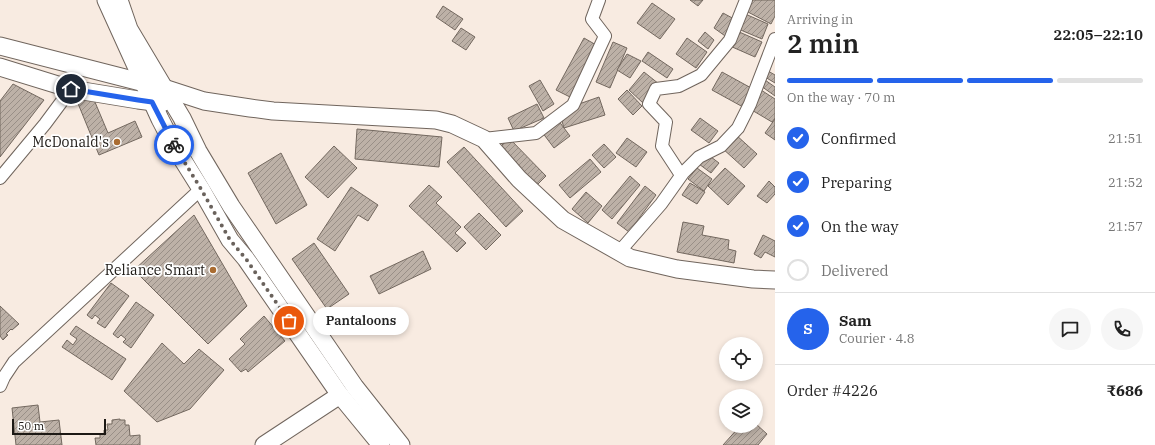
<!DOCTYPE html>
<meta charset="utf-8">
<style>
body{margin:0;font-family:"IBM Plex Serif",serif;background:#f6f6f6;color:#222;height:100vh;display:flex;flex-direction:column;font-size:15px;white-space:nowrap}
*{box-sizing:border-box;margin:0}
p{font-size:13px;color:#767676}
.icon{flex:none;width:22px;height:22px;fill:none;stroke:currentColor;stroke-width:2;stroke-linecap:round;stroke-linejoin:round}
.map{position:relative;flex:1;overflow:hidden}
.side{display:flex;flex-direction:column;background:#fff;width:380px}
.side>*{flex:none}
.tools{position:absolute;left:719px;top:337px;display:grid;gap:8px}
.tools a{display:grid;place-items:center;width:44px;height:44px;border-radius:50%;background:#fff;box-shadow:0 2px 6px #0003;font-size:20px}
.scale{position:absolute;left:12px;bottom:10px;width:94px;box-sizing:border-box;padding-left:4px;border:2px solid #1d1915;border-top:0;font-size:11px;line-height:14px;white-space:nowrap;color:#1d1915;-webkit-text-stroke:3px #fff;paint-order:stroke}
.pin{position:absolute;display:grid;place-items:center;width:34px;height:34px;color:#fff;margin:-17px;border:2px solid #fff;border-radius:50%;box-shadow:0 1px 4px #0007}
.courier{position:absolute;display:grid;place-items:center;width:40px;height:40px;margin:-20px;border:3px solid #2563eb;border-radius:50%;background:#fff;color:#222;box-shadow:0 1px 5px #0007}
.bubble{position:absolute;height:28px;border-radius:14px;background:#fff;box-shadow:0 2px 6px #0003;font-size:13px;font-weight:600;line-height:28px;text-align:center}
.overview em{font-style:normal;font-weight:600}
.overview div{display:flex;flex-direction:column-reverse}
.overview{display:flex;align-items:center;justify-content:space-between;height:68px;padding:0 12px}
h1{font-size:26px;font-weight:600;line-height:30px}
.bar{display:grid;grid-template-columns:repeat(4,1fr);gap:6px 4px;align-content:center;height:48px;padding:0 12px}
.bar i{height:5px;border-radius:3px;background:#e0e0e0}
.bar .active{background:#2563eb}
.bar p{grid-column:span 4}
.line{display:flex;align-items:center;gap:10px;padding:0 12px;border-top:1px solid #e0e0e0}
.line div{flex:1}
.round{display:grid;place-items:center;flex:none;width:42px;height:42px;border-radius:21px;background:#f6f6f6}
ol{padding:0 12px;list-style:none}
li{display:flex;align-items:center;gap:12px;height:44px}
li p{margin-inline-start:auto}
li .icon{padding:4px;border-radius:50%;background:#2563eb;color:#fff;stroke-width:4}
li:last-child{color:#767676}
li i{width:22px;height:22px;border:2px solid #e0e0e0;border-radius:50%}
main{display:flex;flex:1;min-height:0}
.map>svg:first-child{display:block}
</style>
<main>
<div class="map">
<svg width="775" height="445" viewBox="0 0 775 445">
<defs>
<pattern id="building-hatch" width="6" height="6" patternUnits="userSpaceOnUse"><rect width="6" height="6" fill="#bdb1a7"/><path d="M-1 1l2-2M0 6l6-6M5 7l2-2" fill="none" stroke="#998f87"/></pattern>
</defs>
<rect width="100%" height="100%" fill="#f8ebe1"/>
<g fill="url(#building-hatch)" stroke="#73685f">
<path d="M690,0H703L698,6Z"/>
<path d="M752,0H775V16L771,24L746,11Z"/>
<path d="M652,3L675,19L660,39L637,23Z"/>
<path d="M443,6L463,19L455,30L436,17Z"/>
<path d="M723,13L736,20L728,38L714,28Z"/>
<path d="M743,13L768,24L762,39L736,28Z"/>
<path d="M461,28L475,37L466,50L452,41Z"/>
<path d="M737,31L762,42L755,57L730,46Z"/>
<path d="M705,32L714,40L708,49L698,41Z"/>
<path d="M584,38L598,46L570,97L556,90Z"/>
<path d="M687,38L707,52L696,68L676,54Z"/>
<path d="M613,42L627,48L610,88L596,82Z"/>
<path d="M648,52L673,69L667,78L642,61Z"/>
<path d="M627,54L641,61L630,78L617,70Z"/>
<path d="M768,71L775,75V83L765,77Z"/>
<path d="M644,72L659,84L643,103L629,90Z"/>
<path d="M722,72L753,89L743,107L712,90Z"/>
<path d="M540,80L554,104L543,111L529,86Z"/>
<path d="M765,80L775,87V96L761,86Z"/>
<path d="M13,84L44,100L0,157V101Z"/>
<path d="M627,90L642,106L633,115L618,99Z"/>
<path d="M761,90L775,99V118L772,122L750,109Z"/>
<path d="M92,95L108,133L135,121L142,137L99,155L77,101Z"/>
<path d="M599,97L605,115L564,128L559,111Z"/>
<path d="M537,104L544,118L514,131L508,118Z"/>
<path d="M700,118L718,131L709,143L691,130Z"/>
<path d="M775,119V140L765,133Z"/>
<path d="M558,120L570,136L554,148L542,132Z"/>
<path d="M357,129L442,137L439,167L355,159Z"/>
<path d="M735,134L757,154L744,168L722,148Z"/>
<path d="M509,138L546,176L534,188L497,150Z"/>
<path d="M627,138L647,152L636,167L616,153Z"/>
<path d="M604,144L616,157L604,168L592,155Z"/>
<path d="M334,146L357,168L328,198L305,177Z"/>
<path d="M464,147L523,211L506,227L447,162Z"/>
<path d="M281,153L307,205L276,224L248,173Z"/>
<path d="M707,154L719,163L711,173L699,164Z"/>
<path d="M590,159L601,172L570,198L559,185Z"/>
<path d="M697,168L712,179L704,191L688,179Z"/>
<path d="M725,168L745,186L728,205L708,186Z"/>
<path d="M630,176L640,185L612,219L602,210Z"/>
<path d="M769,181L775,187V194L767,203L757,196Z"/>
<path d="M690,183L705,192L697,204L682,195Z"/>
<path d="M429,185L442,197L436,203L461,227L455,233L466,243L457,252L409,206Z"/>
<path d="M645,186L656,195L629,232L617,223Z"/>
<path d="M351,187L378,205L368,221L358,215L335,251L317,239Z"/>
<path d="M586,192L602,206L588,223L572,209Z"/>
<path d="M479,213L501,235L486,250L464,227Z"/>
<path d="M194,215L247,306L208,344L134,270Z"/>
<path d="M683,222L704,226L702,235L729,240L728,249L736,251L734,263L677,252Z"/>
<path d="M763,235L775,241V257L765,252L761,258L754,254Z"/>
<path d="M314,243L349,294L327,309L292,259Z"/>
<path d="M423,251L431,269L379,294L370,276Z"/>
<path d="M111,283L129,296L105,328L97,323L100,319L95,315L92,319L87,315Z"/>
<path d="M136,302L154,315L131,348L123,342L126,339L121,335L118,338L113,334Z"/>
<path d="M0,306L19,324L12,330L11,329L6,334L8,335L3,340L0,336Z"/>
<path d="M264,316L285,341L248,372L246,369L241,372L229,359L245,344L240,339Z"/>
<path d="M76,326L126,359L112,380L62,347L67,340L73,345L77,339L70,334Z"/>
<path d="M162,343L184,364L199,349L224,370L190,409L157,422L124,391Z"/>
<path d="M38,405L40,422L59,420L62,445H16L12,408Z"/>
<path d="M120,419V420H125V425H129L130,436L140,435V445H96L95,438H100V434H104V430H108L107,424H112V420Z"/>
<path d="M756,424L767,434L758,445H723L740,426H756Z"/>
</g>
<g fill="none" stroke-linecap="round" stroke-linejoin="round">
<g stroke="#70655d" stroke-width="14">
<g id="street">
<path d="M484,139L536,133L573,105L605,36L592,19L599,0"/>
<path d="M681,175L662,146L666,122L649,104L656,89L679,86L701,75L730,40L746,0"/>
<path d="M0,178L45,124L71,89"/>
<path d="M619,252L661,204L683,173L699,157L721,146L738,128L750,104L775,39"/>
<path d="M0,386L4,377L14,362L201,189"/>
</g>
</g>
<g stroke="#70655d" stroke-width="19">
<g id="secondary">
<path d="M106,0L160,119L174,146L201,189L230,240L246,259L340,395L381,445"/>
<path d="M119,0L129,29L182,118L198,151L231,206L355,387L401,445"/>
<path d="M0,46L164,88L204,101L250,108L273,111L436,120L452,124L484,139L519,179L563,220L630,258L677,269L753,279L775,280"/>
<path d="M0,67L71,89L138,100L162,103"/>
<path d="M264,445L340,395"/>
</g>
</g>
<use href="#street" stroke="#fff" stroke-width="12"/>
<use href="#secondary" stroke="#fff" stroke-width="17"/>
</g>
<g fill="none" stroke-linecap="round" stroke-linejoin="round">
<path stroke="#6a625c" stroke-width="4" stroke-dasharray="0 7.2" d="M174,145L201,189L230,240L246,259L289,321"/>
<path stroke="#2563eb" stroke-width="5" d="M71,89L138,100L152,102L174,145"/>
</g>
<g fill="#aa6c31" stroke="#fff" stroke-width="1.5">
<circle cx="117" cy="142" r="4"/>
<circle cx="213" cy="270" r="4"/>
</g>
<g text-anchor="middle" stroke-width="3.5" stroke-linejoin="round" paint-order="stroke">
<g font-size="14" fill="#1d1915" stroke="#fff" text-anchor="end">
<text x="109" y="147">McDonald's</text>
<text x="205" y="275">Reliance Smart</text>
</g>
</g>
</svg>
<div class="tools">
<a><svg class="icon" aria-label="locate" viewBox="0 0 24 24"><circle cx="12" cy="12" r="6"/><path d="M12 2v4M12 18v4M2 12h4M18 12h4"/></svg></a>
<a><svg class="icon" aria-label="layers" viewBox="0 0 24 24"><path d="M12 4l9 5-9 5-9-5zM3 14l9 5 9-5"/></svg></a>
</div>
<div class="scale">50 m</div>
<div class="pin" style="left:289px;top:321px;background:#ea580c"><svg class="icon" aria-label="bag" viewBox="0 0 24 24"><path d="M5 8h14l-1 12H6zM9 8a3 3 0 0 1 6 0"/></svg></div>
<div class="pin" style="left:71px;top:89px;background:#1f2937"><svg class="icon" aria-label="home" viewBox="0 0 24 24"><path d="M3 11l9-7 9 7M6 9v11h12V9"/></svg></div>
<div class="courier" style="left:174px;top:145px"><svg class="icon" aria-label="bike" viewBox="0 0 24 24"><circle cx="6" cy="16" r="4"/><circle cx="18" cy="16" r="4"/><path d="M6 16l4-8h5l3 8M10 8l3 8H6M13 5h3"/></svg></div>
<div class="bubble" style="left:313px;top:307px;width:96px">Pantaloons</div>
</div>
<section class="side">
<div class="overview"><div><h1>2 min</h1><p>Arriving in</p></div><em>22:05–22:10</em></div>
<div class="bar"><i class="active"></i><i class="active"></i><i class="active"></i><i></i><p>On the way · 70 m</p></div>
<ol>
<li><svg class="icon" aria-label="check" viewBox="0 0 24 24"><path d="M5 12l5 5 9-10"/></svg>Confirmed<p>21:51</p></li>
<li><svg class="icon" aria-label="check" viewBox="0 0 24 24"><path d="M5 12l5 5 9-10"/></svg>Preparing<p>21:52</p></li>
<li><svg class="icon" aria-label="check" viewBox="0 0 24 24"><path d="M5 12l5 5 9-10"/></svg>On the way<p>21:57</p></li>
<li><i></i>Delivered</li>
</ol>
<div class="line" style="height:72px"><b class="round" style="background:#2563eb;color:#fff">S</b><div><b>Sam</b><p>Courier · 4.8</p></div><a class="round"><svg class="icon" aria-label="chat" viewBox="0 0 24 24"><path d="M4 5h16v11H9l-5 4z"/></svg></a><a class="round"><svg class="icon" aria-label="phone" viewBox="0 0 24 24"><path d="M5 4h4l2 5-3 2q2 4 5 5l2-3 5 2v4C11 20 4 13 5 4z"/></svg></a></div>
<div class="line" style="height:52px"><div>Order #4226</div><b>₹686</b></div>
</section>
</main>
